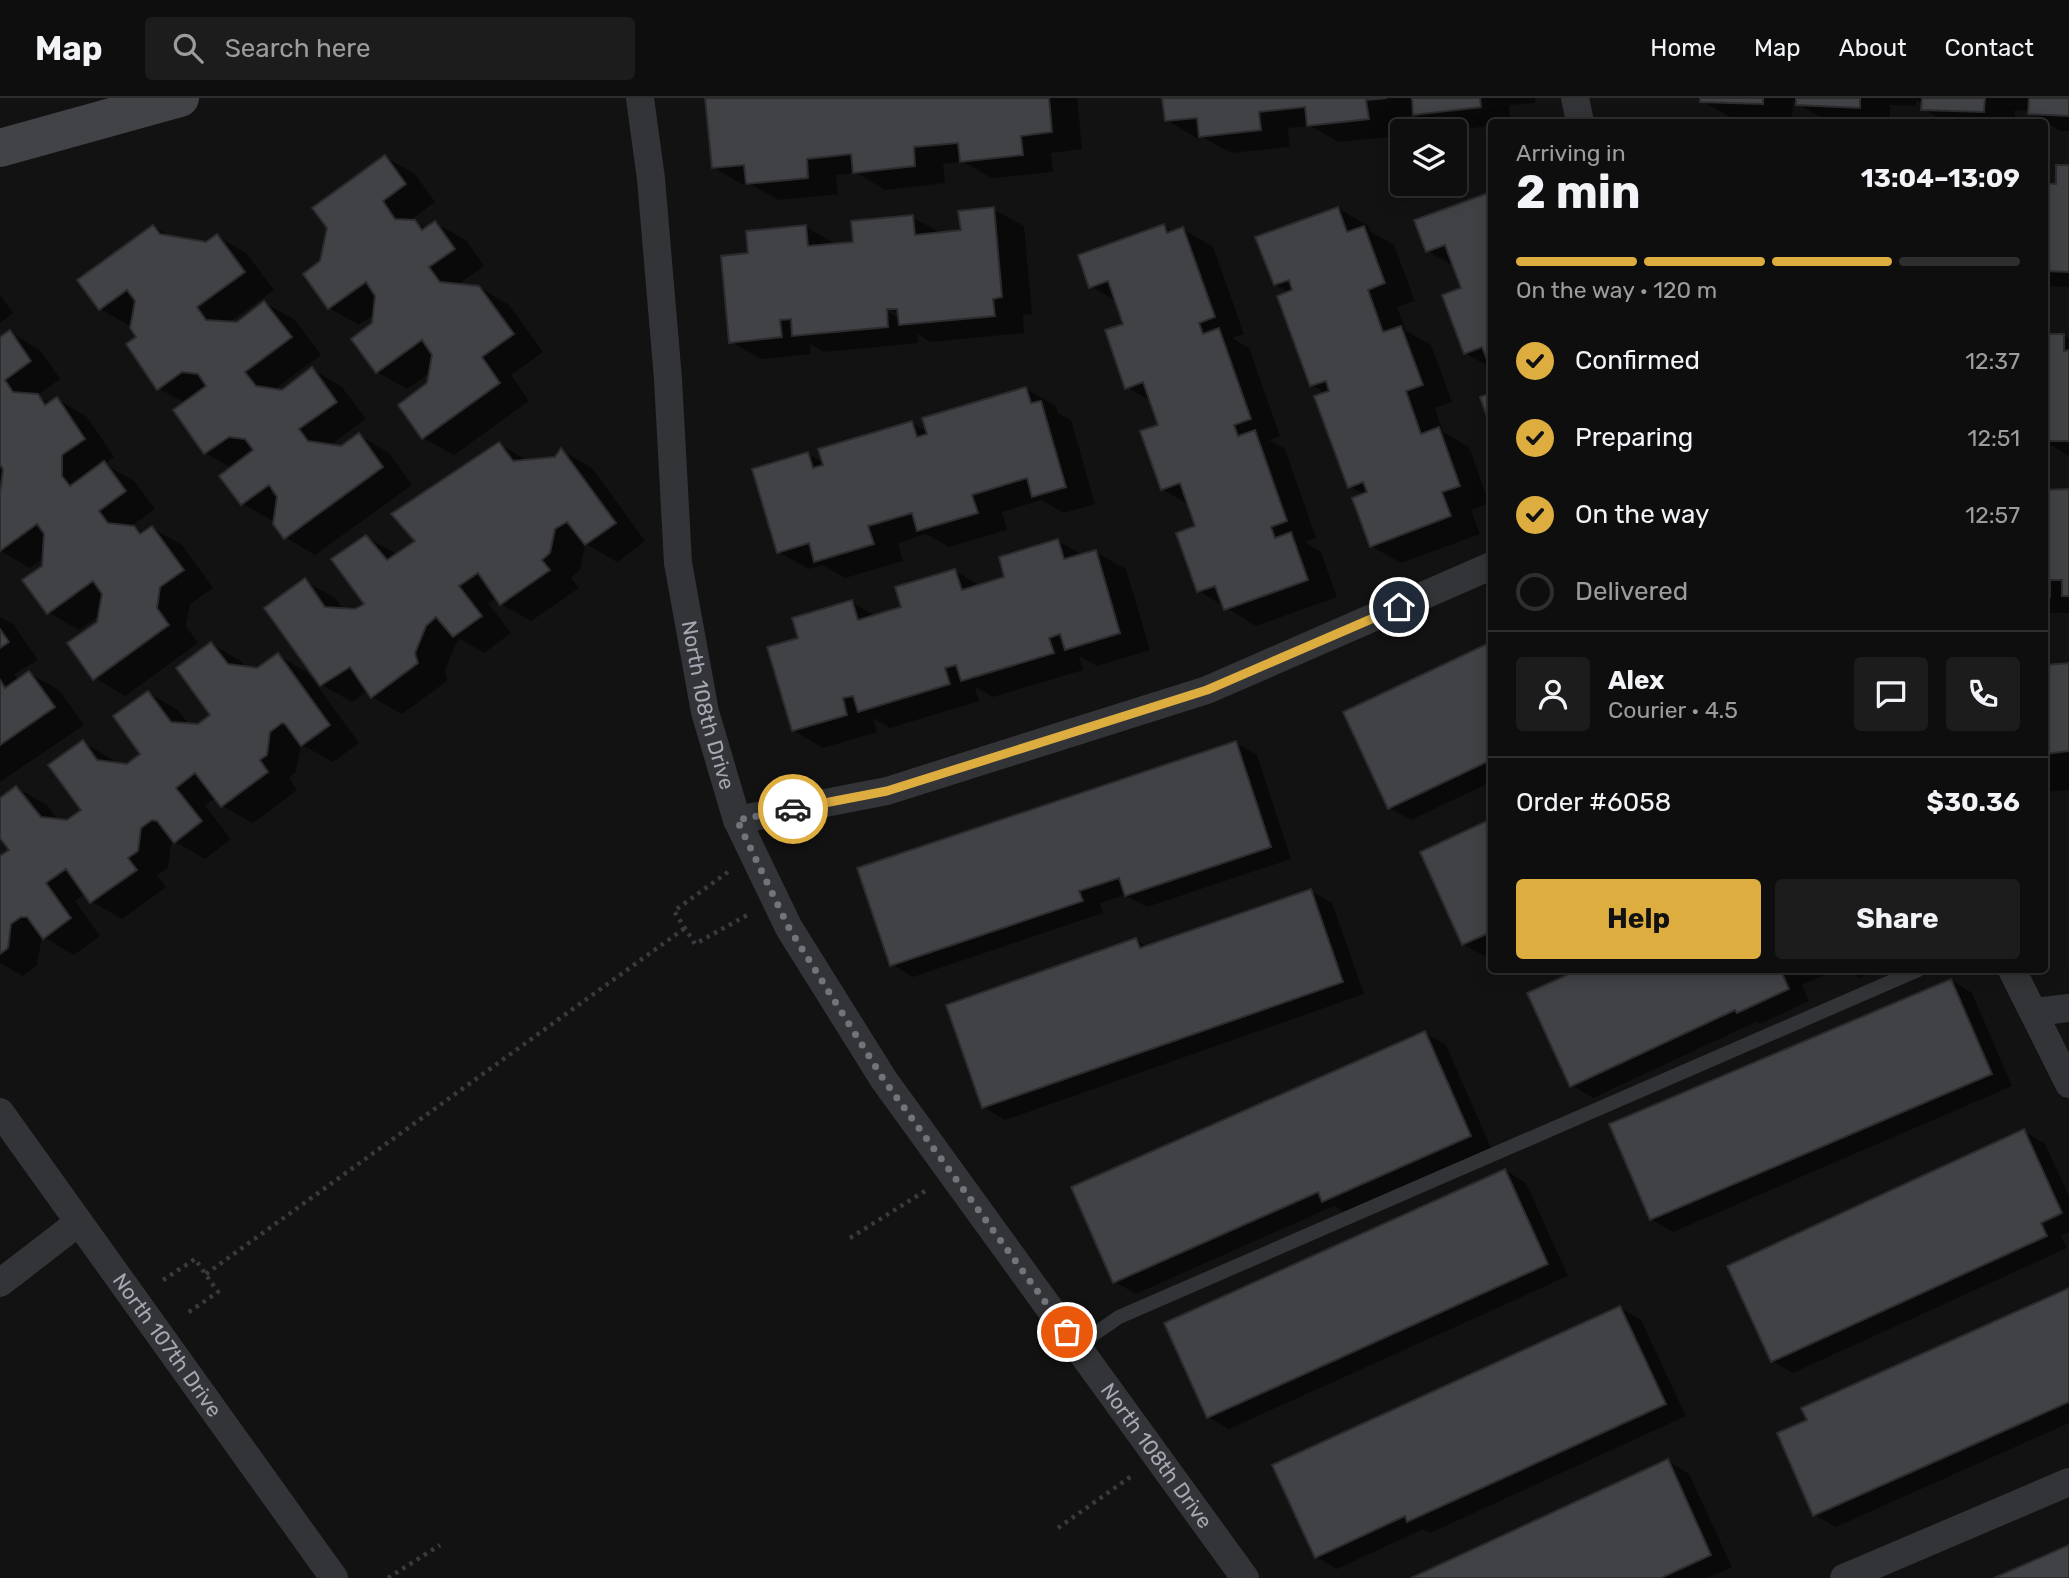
<!DOCTYPE html>
<meta charset="utf-8">
<style>
body{margin:0;font-family:Rubik,sans-serif;background:#1c1c1c;color:#f1f3f6;height:100vh;display:flex;flex-direction:column;font-size:26px;white-space:nowrap}
*{box-sizing:border-box;margin:0}
p{font-size:23px;color:#9b9c9e}
.icon{flex:none;width:38px;height:38px;fill:none;stroke:currentColor;stroke-width:2;stroke-linecap:round;stroke-linejoin:round}
.map{position:relative;flex:1;overflow:hidden}
.panel{position:absolute;left:1488px;top:21px;width:560px;height:854px;display:flex;flex-direction:column;background:#0e0e0e;border-radius:7px;box-shadow:0 4px 18px #0003,0 0 0 2px #2e2e2e}
.panel>*{flex:none}
.fabs{position:absolute;left:1390px;top:21px;display:grid;gap:14px}
.fabs a{display:grid;place-items:center;width:77px;height:77px;border-radius:7px;background:#0e0e0e;box-shadow:0 4px 18px #0003,0 0 0 2px #2e2e2e;font-size:35px}
.pin{position:absolute;display:grid;place-items:center;width:60px;height:60px;color:#fff;margin:-30px;border:4px solid #fff;border-radius:50%;box-shadow:0 2px 7px #0007}
.courier{position:absolute;display:grid;place-items:center;width:70px;height:70px;margin:-35px;border:5px solid #ddad40;border-radius:50%;background:#fff;color:#222;box-shadow:0 2px 9px #0007}
.head em{font-style:normal;font-weight:700}
.head div{display:flex;flex-direction:column-reverse}
.head{display:flex;align-items:center;justify-content:space-between;height:119px;padding:0 28px}
h1{font-size:46px;font-weight:700;line-height:52px}
.bar{display:grid;grid-template-columns:repeat(4,1fr);gap:10px 7px;align-content:center;height:84px;padding:0 28px}
.bar i{height:9px;border-radius:5px;background:#2e2e2e}
.bar .selected{background:#ddad40}
.bar p{grid-column:span 4}
.line{display:flex;align-items:center;gap:18px;padding:0 28px;border-top:2px solid #2e2e2e}
.line div{flex:1}
.round{display:grid;place-items:center;flex:none;width:74px;height:74px;border-radius:7px;background:#1c1c1c}
ol{padding:0 28px;list-style:none}
li{display:flex;align-items:center;gap:21px;height:77px}
li p{margin-inline-start:auto}
li .icon{padding:7px;border-radius:50%;background:#ddad40;color:#111;stroke-width:4}
li:last-child{color:#9b9c9e}
li i{width:38px;height:38px;border:4px solid #2e2e2e;border-radius:50%}
.button{display:flex;gap:14px;margin-top:auto;padding:14px 28px}
.button a{flex:1;height:80px;border-radius:7px;background:#ddad40;color:#111;font-size:28px;font-weight:700;line-height:80px;text-align:center}
.button a+a{background:#1c1c1c;color:#f1f3f6}
header{display:flex;align-items:center;gap:42px;box-sizing:border-box;height:98px;padding:0 35px;background:#0e0e0e;border-bottom:2px solid #2e2e2e}
header strong{font-size:33px}
nav{display:flex;gap:38px;margin-inline-start:auto;font-size:24px}
.search{width:490px;height:63px;background:#1c1c1c;display:flex;align-items:center;gap:18px;box-sizing:border-box;padding:0 24px;border-radius:7px;color:#9b9c9e;font-size:26px}
.map>svg:first-child{display:block}
</style>
<header>
<strong>Map</strong>
<div class="search"><svg class="icon" aria-label="search" viewBox="0 0 24 24"><circle cx="10" cy="10" r="6"/><path d="M15 15l6 6"/></svg>Search here</div>
<nav><a>Home</a><a>Map</a><a>About</a><a>Contact</a></nav>
</header>
<div class="map">
<svg width="2069" height="1480" viewBox="0 0 2069 1480">
<rect width="100%" height="100%" fill="#121213"/>
<g fill="#0007" fill-rule="evenodd">
<path d="M706,0H1077L1082,51L1051,55L1053,74L992,80L963,64L943,66L945,85L885,92L857,75L836,77L838,96L778,102L750,86L743,87L713,69Z"/>
<path d="M1164,0H1535V5L1509,7L1510,24H1491V28L1445,33L1416,17L1396,19L1398,38L1339,44L1310,28L1288,30L1290,49L1231,55L1203,39L1197,40L1166,22Z"/>
<path d="M1701,0H2069V33H2060L2030,15V13L2015,12L2014,24H1947L1923,11V6L1916,2V8L1890,7V24H1828L1798,6V4H1793L1792,23L1732,20L1701,3Z"/>
<path d="M385,59L415,76L435,104L412,121L413,123L427,131L435,125L466,142L484,168L457,187L479,189L509,207L543,254L511,277L529,303L454,357L423,340L431,274L407,291L377,274L375,216L359,227L329,210L321,164Z"/>
<path d="M2069,69V189L2044,188V80L2052,84V87L2057,88Z"/>
<path d="M1491,96V270L1465,255L1463,192L1455,169L1428,153Z"/>
<path d="M1338,110L1368,128L1370,133L1394,147L1415,203L1397,209L1406,233L1431,247L1452,304L1435,310L1443,334L1469,349L1489,405L1471,412L1480,436L1401,465L1371,448L1365,397L1349,388L1326,296L1312,287L1290,195L1275,186Z"/>
<path d="M993,111L1024,128L1032,216L1023,217L1024,235L931,244L917,236L918,245L824,254L810,246L811,256L761,261L730,243L750,157L806,129L837,147L855,145L912,119L943,136L963,134ZM880,205L900,217V221L878,208Z"/>
<path d="M1164,128L1174,134L1183,131L1213,149L1244,236L1232,240L1249,250L1280,338L1269,342L1285,351L1316,440L1305,444L1321,454L1337,499L1256,528L1199,493L1197,429L1189,407L1162,391L1161,328L1152,304L1127,289L1126,227L1117,204L1091,188Z"/>
<path d="M154,129L174,140L206,146L217,138L247,156L274,192L228,225H237L265,205L295,222L321,257L274,292L282,293L312,271L342,289L366,321L329,348L341,350L359,337L389,355L412,387L315,457L285,439L276,421L273,423L243,406L222,378L232,370L205,355L185,305L158,290L139,240L132,229L100,211Z"/>
<path d="M0,197L13,215L0,225Z"/>
<path d="M10,234L40,252L60,281L37,298L50,305L57,301L87,319L114,359L104,366L134,383L155,411L131,428L144,435L152,430L182,447L213,490L190,506L186,528L198,545L125,598L95,580L100,517L79,532L49,515L44,460L30,470L0,453V398L3,389L0,391V238L3,239Z"/>
<path d="M2044,238H2064L2069,241V358L2044,343Z"/>
<path d="M1026,291L1056,308L1058,315L1071,322L1095,406L1064,415L1041,402L1002,414L1007,432L949,449L926,436L898,445L903,463L845,480L823,467L809,471L778,454L808,356L824,365L912,325L928,334Z"/>
<path d="M499,346L528,363L556,361L562,353L592,370L645,443L617,464L588,447L585,448L580,472L571,480L579,490L531,523L501,506L497,500L488,505L511,535L484,555L460,541L456,545L445,573L447,583L402,616L372,599L368,593L352,604L322,587L305,483L335,500L344,512L355,513L366,506V439L397,456L418,444Z"/>
<path d="M2069,393V515H2044V394Z"/>
<path d="M1058,443L1083,457L1095,454L1126,471L1150,552L1097,568L1079,558L1083,572L993,599L975,589L979,603L890,630L873,620L877,634L823,650L793,632L800,541L851,504L876,518L903,510L955,473L981,488L1007,480Z"/>
<path d="M0,519L13,526L38,562L14,576L18,582L29,575L59,592L84,627L0,684Z"/>
<path d="M212,546L242,564L247,570L258,572L278,557L308,575L359,645L333,664L304,648L300,651L296,674L289,680L297,692L253,725L222,708L216,699L205,708L231,741L205,761L175,744L171,747L168,770L157,777L166,789L122,821L92,804L85,796L75,803L100,838L74,857L45,840L41,843L37,867L23,878L0,865V761L12,752L0,737V703L17,690L47,707L59,723L68,724L83,713V644L113,662L116,666L127,668L143,656L148,595L178,612L189,627H198L213,617Z"/>
<path d="M1491,546V684L1411,722L1390,710Z"/>
<path d="M2069,567V692L2044,694V569Z"/>
<path d="M1236,645L1257,657L1291,761L1147,809L1125,797L1100,805L1103,815L913,879L891,866Z"/>
<path d="M1491,723V855L1484,858L1463,846Z"/>
<path d="M1311,793L1332,805L1364,896L1005,1022L983,1009L1136,842L1148,849Z"/>
<path d="M1583,872H1836L1802,887L1809,903L1760,926L1756,924L1593,1000L1572,987L1529,896Z"/>
<path d="M1846,872H1878L1860,880Z"/>
<path d="M1951,882L1972,895L2012,988L1673,1134L1651,1121Z"/>
<path d="M1425,935L1446,947L1491,1050L1345,1115L1334,1108L1136,1196L1115,1184Z"/>
<path d="M2024,1033L2045,1046L2069,1098V1134L2061,1138L2067,1150L1793,1275L1772,1263Z"/>
<path d="M1505,1072L1526,1085L1568,1178L1229,1331L1208,1319Z"/>
<path d="M2069,1192V1325L1836,1429L1815,1417Z"/>
<path d="M1620,1210L1641,1222L1686,1318L1430,1435L1423,1431L1337,1471L1316,1459Z"/>
<path d="M1668,1363L1689,1376L1732,1469L1708,1480H1415Z"/>
</g>
<g fill="#414246" stroke="#2c2c2f" stroke-width="2">
<path d="M705,0H1049L1052,34L1021,38L1023,57L960,64L958,45L914,49L915,68L853,75L851,56L807,61L808,80L746,86L744,67L712,70Z"/>
<path d="M1162,0H1387L1366,2L1369,21L1307,28L1305,9L1259,14L1261,32L1199,39L1197,20L1165,23Z"/>
<path d="M1412,0H1480L1481,9L1413,17Z"/>
<path d="M1700,0H1763V6L1700,4Z"/>
<path d="M1796,0H1860V10L1796,7Z"/>
<path d="M1922,0H1985L1984,14L1921,12Z"/>
<path d="M2029,0H2069V18L2028,16Z"/>
<path d="M385,57L406,86L383,103L395,121L415,122L422,132L435,123L455,151L429,169L440,184L479,188L514,236L482,259L500,285L422,341L398,307L427,285L432,257L422,242L376,275L351,241L372,225L375,198L366,184L328,211L303,176L320,163L327,130L312,110Z"/>
<path d="M2056,67H2069V174L2044,173V85L2056,86Z"/>
<path d="M1491,94V272L1482,249L1464,256L1442,197L1461,190L1445,147L1426,154L1414,122Z"/>
<path d="M994,109L1002,199L993,201L995,218L899,227L897,211H887L888,229L792,238L791,221L780,222L782,239L729,245L721,158L748,155L746,133L806,127L808,148L853,144L851,123L913,117L915,137L961,132L958,113Z"/>
<path d="M1338,109L1347,134L1364,128L1385,185L1368,192L1383,234L1401,228L1423,287L1406,293L1421,336L1439,329L1460,388L1442,394L1451,418L1370,449L1352,400L1367,394L1363,384L1348,390L1314,298L1329,293L1326,283L1310,288L1277,198L1292,192L1289,182L1274,187L1255,139Z"/>
<path d="M1164,126L1167,135L1183,129L1215,219L1199,225L1203,236L1219,230L1251,321L1234,327L1238,338L1255,332L1287,423L1271,429L1275,440L1291,434L1308,482L1224,512L1215,488L1197,494L1176,435L1195,428L1180,385L1161,392L1140,333L1158,327L1143,284L1125,291L1105,232L1123,226L1108,183L1089,190L1078,157Z"/>
<path d="M153,127L160,136L206,144L217,136L245,174L197,209L206,222L237,224L264,203L292,239L245,274L256,288L282,292L312,269L337,304L299,331L308,343L341,348L359,335L383,369L284,441L273,426L277,399L269,387L241,407L219,378L253,352L245,341L229,339L204,356L173,312L206,288L198,276L182,274L157,292L126,246L136,239L130,230L135,203L127,192L99,212L77,182Z"/>
<path d="M10,232L31,263L5,282L13,294L38,296L45,307L57,299L85,341L62,357V378L70,388L104,363L126,393L99,413L108,425L134,428L140,436L152,428L184,472L160,489L157,510L169,527L93,582L67,545L97,524L102,496L93,483L47,516L22,482L42,468L44,436L37,426L0,453V396L3,372L0,366V239Z"/>
<path d="M2044,236H2064V253L2069,252V343H2044Z"/>
<path d="M1026,289L1031,305L1041,303L1066,389L1032,399L1027,380L972,397L978,415L917,433L912,415L868,428L874,446L814,464L809,445L777,455L752,371L808,354L813,370L823,367L818,351L912,323L917,339L927,336L922,320Z"/>
<path d="M1491,295V330L1480,299Z"/>
<path d="M499,344L513,363L555,359L561,350L616,425L585,447L567,424L555,431L550,455L542,462L550,472L500,507L478,475L459,488L482,518L453,539L436,519L426,528L415,555L418,565L371,600L350,569L320,588L264,510L305,480L325,509L355,511L364,506L331,461L366,437L387,462L415,443L391,416Z"/>
<path d="M2069,391V498H2062V482H2050V499H2044V392Z"/>
<path d="M1058,441L1064,461L1096,452L1120,535L1065,552L1060,536L1049,540L1054,555L961,583L956,567L945,570L950,586L858,614L853,598L843,600L847,617L792,633L767,549L798,540L792,520L852,502L858,522L901,509L895,489L955,471L962,492L1004,479L999,459Z"/>
<path d="M0,531L9,544L0,550Z"/>
<path d="M211,544L228,566L257,570L278,555L330,627L301,648L285,626L282,625L270,634L267,657L260,662L268,674L221,709L195,675L176,690L202,723L174,745L157,723L152,722L141,730L138,753L128,760L137,772L90,805L66,771L46,785L71,820L43,841L27,819H21L11,826L8,850L0,856V758L9,752L0,740V700L16,688L41,719L67,722L81,712L48,667L83,642L97,662L127,666L140,656L113,618L148,593L171,624L198,626L210,617L176,570Z"/>
<path d="M1491,544V662L1388,711L1343,614Z"/>
<path d="M2069,565V653L2044,656V567Z"/>
<path d="M29,573L55,609L0,647V582L5,590Z"/>
<path d="M1236,643L1271,749L1125,798L1119,780L1079,793L1083,803L890,868L857,770Z"/>
<path d="M1491,721V834L1462,847L1420,754Z"/>
<path d="M1311,791L1343,884L982,1010L946,907L1136,840L1140,850Z"/>
<path d="M1578,872H1789L1782,875L1789,891L1737,915L1735,912L1570,989L1527,895Z"/>
<path d="M1951,881L1992,976L1650,1122L1609,1026Z"/>
<path d="M1425,933L1471,1038L1322,1104L1318,1094L1113,1185L1071,1089Z"/>
<path d="M2024,1031L2062,1115L2041,1125L2047,1138L1771,1264L1727,1168Z"/>
<path d="M1505,1071L1548,1166L1207,1320L1164,1225Z"/>
<path d="M2069,1190V1304L1813,1418L1777,1335L1807,1322L1801,1310Z"/>
<path d="M1620,1208L1666,1306L1407,1424L1405,1418L1315,1460L1272,1367Z"/>
<path d="M1668,1361L1711,1457L1661,1480H1411Z"/>
<path d="M2069,1447V1480H1994Z"/>
</g>
<g fill="none" stroke-linecap="round" stroke-linejoin="round">
<g stroke="#393a3e" stroke-width="4.5" stroke-dasharray="3.5 5" stroke-linecap="butt">
<path d="M728,774L674,813L695,846L749,816"/>
<path d="M850,1140L925,1093"/>
<path d="M206,1176L685,830"/>
<path d="M163,1182L195,1161L218,1194L186,1216"/>
<path d="M1058,1430L1133,1377"/>
<path d="M388,1480L440,1447"/>
</g>
<path stroke="#333437" stroke-width="14" d="M1077,1248L1119,1219L1918,872"/>
<g stroke="#333437" stroke-width="28">
<path id="s1" d="M640,0L651,81L668,281L678,465L705,614L737,722L789,830L884,982L1245,1480"/>
<path d="M1575,0L1580,24"/>
<path d="M737,722L887,693L1207,592L1491,468"/>
<path d="M2012,872L2069,986"/>
<path d="M2035,914L2069,910"/>
<path id="s2" d="M0,1014L334,1480"/>
<path d="M0,1185L79,1124"/>
<path d="M1844,1480L2069,1384"/>
</g>
<path stroke="#414347" stroke-width="38" d="M0,50L180,0"/>
</g>
<g fill="none" stroke-linecap="round" stroke-linejoin="round">
<path stroke="#72747a" stroke-width="7" stroke-dasharray="0 12.6" d="M793,711L737,722L789,830L884,982L1067,1234"/>
<path stroke="#ddad40" stroke-width="9" d="M793,711L887,693L1207,592L1399,509"/>
</g>
<g text-anchor="middle" stroke-width="5" stroke-linejoin="round" paint-order="stroke">
<g font-size="21" fill="#a5a8b2" stroke="#0d0d0e">
<text dy="7" stroke="none"><textPath href="#s1" startOffset="612">North 108th Drive</textPath></text>
<text dy="7" stroke="none"><textPath href="#s2" startOffset="287">North 107th Drive</textPath></text>
<text dy="7" stroke="none"><textPath href="#s1" startOffset="1494">North 108th Drive</textPath></text>
</g>
</g>
</svg>
<div class="fabs">
<a><svg class="icon" aria-label="layers" viewBox="0 0 24 24"><path d="M12 4l9 5-9 5-9-5zM3 14l9 5 9-5"/></svg></a>
</div>
<div class="pin" style="left:1067px;top:1234px;background:#ea580c"><svg class="icon" aria-label="bag" viewBox="0 0 24 24"><path d="M5 8h14l-1 12H6zM9 8a3 3 0 0 1 6 0"/></svg></div>
<div class="pin" style="left:1399px;top:509px;background:#1f2937"><svg class="icon" aria-label="home" viewBox="0 0 24 24"><path d="M3 11l9-7 9 7M6 9v11h12V9"/></svg></div>
<div class="courier" style="left:793px;top:711px"><svg class="icon" aria-label="car" viewBox="0 0 24 24"><path d="M5 17H2v-5l4-1 3-4h7l3 4 3 1v5h-3M9 17h6M6 11h13"/><circle cx="7" cy="17" r="2"/><circle cx="17" cy="17" r="2"/></svg></div>
<section class="panel">
<div class="head"><div><h1>2 min</h1><p>Arriving in</p></div><em>13:04–13:09</em></div>
<div class="bar"><i class="selected"></i><i class="selected"></i><i class="selected"></i><i></i><p>On the way · 120 m</p></div>
<ol>
<li><svg class="icon" aria-label="check" viewBox="0 0 24 24"><path d="M5 12l5 5 9-10"/></svg>Confirmed<p>12:37</p></li>
<li><svg class="icon" aria-label="check" viewBox="0 0 24 24"><path d="M5 12l5 5 9-10"/></svg>Preparing<p>12:51</p></li>
<li><svg class="icon" aria-label="check" viewBox="0 0 24 24"><path d="M5 12l5 5 9-10"/></svg>On the way<p>12:57</p></li>
<li><i></i>Delivered</li>
</ol>
<div class="line" style="height:126px"><a class="round"><svg class="icon" aria-label="person" viewBox="0 0 24 24"><circle cx="12" cy="8" r="4"/><path d="M4 21q1-7 8-7t8 7"/></svg></a><div><b>Alex</b><p>Courier · 4.5</p></div><a class="round"><svg class="icon" aria-label="chat" viewBox="0 0 24 24"><path d="M4 5h16v11H9l-5 4z"/></svg></a><a class="round"><svg class="icon" aria-label="phone" viewBox="0 0 24 24"><path d="M5 4h4l2 5-3 2q2 4 5 5l2-3 5 2v4C11 20 4 13 5 4z"/></svg></a></div>
<div class="line" style="height:91px"><div>Order #6058</div><b>$30.36</b></div>
<div class="button"><a>Help</a><a>Share</a></div>
</section>
</div>
